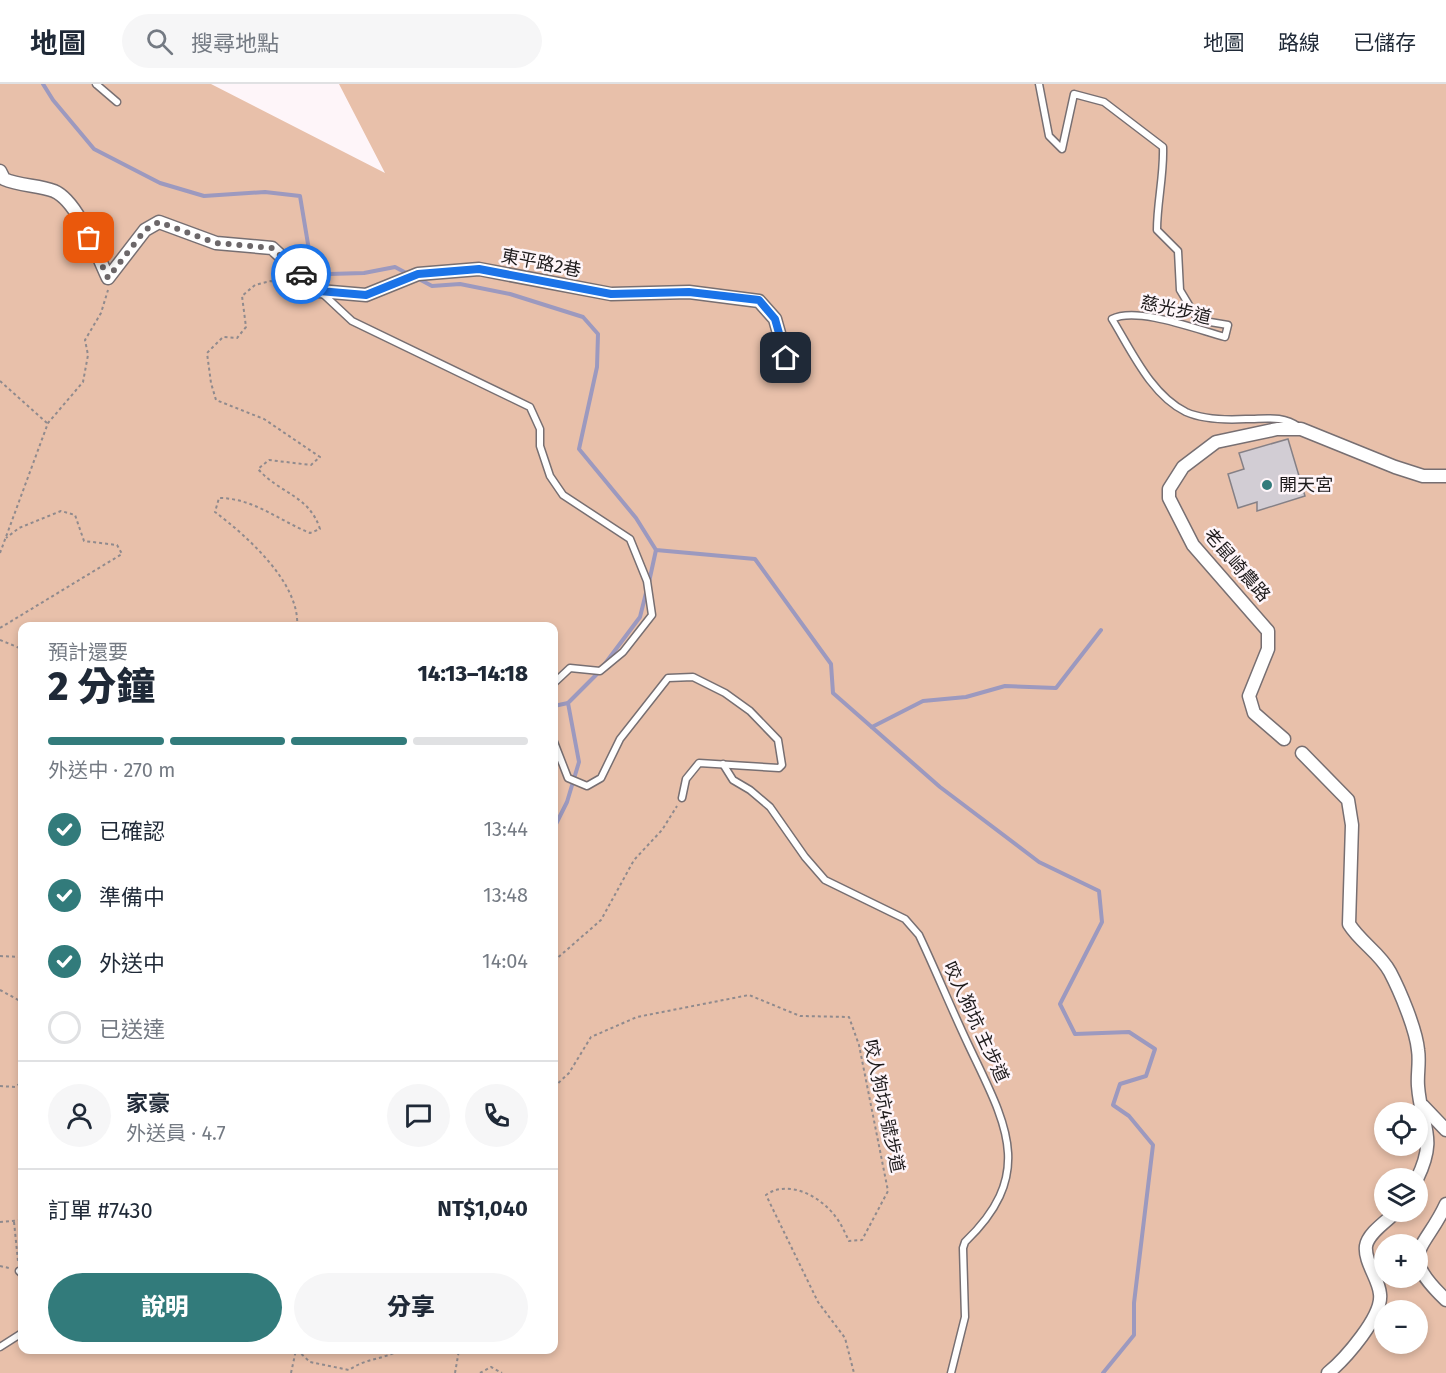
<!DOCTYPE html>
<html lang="zh-TW">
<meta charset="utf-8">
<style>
body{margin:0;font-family:"Fira Sans","Noto Sans TC",sans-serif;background:#f6f6f7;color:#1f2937;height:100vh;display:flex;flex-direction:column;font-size:22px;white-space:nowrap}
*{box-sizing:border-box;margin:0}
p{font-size:20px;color:#747a83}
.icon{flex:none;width:33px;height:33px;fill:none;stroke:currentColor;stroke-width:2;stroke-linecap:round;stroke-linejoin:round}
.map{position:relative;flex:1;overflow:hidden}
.side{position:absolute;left:18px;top:538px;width:540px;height:732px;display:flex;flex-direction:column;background:#fff;border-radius:12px;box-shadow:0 3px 9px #0003}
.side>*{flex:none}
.fabs{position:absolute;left:1374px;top:1018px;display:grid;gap:12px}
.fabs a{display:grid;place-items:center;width:54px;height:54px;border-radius:50%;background:#fff;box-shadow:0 3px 9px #0003;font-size:30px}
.pin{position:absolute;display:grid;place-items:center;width:51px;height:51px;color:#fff;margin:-26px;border-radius:12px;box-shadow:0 3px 9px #0006}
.courier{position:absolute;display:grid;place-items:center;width:60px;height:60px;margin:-30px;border:4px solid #1a73e8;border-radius:50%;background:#fff;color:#222;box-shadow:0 2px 8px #0007}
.head em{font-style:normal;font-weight:800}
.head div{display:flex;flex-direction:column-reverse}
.head{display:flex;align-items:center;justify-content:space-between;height:102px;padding:0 30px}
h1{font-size:39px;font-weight:800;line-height:45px}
.bar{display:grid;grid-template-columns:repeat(4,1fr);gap:9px 6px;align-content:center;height:72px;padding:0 30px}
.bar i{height:8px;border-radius:4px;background:#e0e1e3}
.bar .selected{background:#327b7b}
.bar p{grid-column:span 4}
.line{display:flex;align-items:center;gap:15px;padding:0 30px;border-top:2px solid #e0e1e3}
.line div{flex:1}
.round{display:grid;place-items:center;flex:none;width:63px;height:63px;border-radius:32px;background:#f6f6f7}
ol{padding:0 30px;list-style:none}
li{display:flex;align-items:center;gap:18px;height:66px}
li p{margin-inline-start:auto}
li .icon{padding:6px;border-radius:50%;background:#327b7b;color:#fff;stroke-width:4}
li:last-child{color:#747a83}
li i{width:33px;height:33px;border:3px solid #e0e1e3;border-radius:50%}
.primary-button{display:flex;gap:12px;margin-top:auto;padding:12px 30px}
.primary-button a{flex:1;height:69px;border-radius:36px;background:#327b7b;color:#fff;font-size:24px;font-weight:800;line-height:69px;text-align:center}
.primary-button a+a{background:#f6f6f7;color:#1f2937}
header{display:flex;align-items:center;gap:36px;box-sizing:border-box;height:84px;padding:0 30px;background:#fff;border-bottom:2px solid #e0e1e3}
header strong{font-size:28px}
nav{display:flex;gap:33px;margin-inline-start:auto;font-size:21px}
.search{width:420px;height:54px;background:#f6f6f7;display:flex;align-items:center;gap:15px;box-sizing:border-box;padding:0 21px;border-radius:33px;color:#747a83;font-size:22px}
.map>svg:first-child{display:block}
</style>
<header>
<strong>地圖</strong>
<div class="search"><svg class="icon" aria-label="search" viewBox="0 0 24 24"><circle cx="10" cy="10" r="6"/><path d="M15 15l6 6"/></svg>搜尋地點</div>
<nav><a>地圖</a><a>路線</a><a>已儲存</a></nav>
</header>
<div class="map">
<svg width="1446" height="1289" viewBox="0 0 1446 1289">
<rect width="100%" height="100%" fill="#fef5f9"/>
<path fill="#e8c0aa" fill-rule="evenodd" d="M0,0H211L385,89L339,0H1446V1289H0ZM22,543H554V1266H22ZM1384,1029H1418V1062H1384ZM1384,1095H1418V1128H1384ZM1384,1161H1418V1194H1384ZM1384,1227H1418V1260H1384Z"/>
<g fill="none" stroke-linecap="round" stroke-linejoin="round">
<g stroke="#9c99bf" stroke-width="4">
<path d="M43,0L53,16L94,65L160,99L204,112L265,108L300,112L311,178L329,190L364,189L395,183L410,191"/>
<path d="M417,194L432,202L460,200L510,210L583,233L598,250L597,283L579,365L636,434L656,466L755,475L831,580L833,609L940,703L1039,778L1099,807L1102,838L1060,920L1075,950L1129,948L1155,965L1146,992L1120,1000L1113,1021L1129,1032L1153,1061L1134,1219V1251L1103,1289"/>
<path d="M649,498L656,466"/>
<path d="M604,581L640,533L647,505"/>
<path d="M554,622L568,619"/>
<path d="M872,643L923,617L966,613L1005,602L1056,604L1101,546"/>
<path d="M554,744L567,718L579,678L568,619L600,587"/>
</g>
</g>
<path fill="#d2cdd4" stroke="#858086" stroke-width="1.5" d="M1288,355L1305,412L1257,427V418L1238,424L1228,390L1244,385L1239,369Z"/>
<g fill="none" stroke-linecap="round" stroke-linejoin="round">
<g stroke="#776f72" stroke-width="9">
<g id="lane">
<path d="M96,0L117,18"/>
<path d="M1039,0L1049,52L1062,65L1074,10L1104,18L1163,63C1164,92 1157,118 1157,146L1178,167L1180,206L1198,236L1228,241L1225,253C1198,246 1137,222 1112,235C1131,266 1151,311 1186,328C1204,336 1227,336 1246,335C1266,335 1282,331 1299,343"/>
<path d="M322,209L352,237L530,323L540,345V362L550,392L563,411L630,455L647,497L652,531L623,568L600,587L570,584L554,599"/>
<path d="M554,658L568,694L587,702L601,694L620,655L668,594L693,593L725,609L750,627L778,656L782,681L779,684L699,679L686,695L682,714"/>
<path d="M723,680L733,696L750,706L770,723L805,773L825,796L905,835L919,851C936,887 951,924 968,960C1004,1037 1038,1088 965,1158L963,1164L965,1233L951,1289"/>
<path d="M19,1187L22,1190"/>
<path d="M0,1263L22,1249"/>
</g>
</g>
<g stroke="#776f72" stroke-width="15">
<g id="street">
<path d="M0,87L4,95C20,102 38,101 54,107C78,117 97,171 108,194L145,146L159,138L216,159L272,164L319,207L366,211L418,190L479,185L611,210L689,208L759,217L775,235L786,274"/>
<path d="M1284,655L1254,629L1249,612L1268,565V547L1193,461L1169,414V405L1183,383L1216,358L1277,345H1301L1395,383L1423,392H1446"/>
<path d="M1302,669L1348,716L1352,741L1349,840C1360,858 1380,869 1390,888C1400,907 1416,945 1418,966C1420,978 1417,990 1418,1002C1421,1043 1438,1052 1417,1095"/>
<path d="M1423,1022L1446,1046"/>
<path d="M1446,1120C1424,1168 1396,1168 1446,1216"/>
<path d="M1328,1289C1345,1275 1383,1232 1380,1210C1379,1195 1364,1178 1366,1162C1368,1149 1387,1137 1396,1128"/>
</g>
</g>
<g stroke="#908a8d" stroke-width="2" stroke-dasharray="3 3" stroke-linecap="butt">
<path d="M0,297L47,339"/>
<path d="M0,469L48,339L83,298L88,271L85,256L101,229L108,206"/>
<path d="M297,543C301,500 247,452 215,428L219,414C253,414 280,437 310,449L320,445C309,411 280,410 258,385L269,376L311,381L320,373L264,335L216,316L211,299L207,269L223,253L237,254L246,243L242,212L255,201L271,197L295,210L303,209"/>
<path d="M0,544L122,470L117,461L84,457L75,431L61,427L19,444L6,454"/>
<path d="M0,556L22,565"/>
<path d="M0,872L22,873"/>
<path d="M554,877L601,836L634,776L662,746L677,722"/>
<path d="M0,906L22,918"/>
<path d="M0,1002L15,1003L22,998"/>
<path d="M554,1003L569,989L591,953L637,933L749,911L800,932L849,933L859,961L888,1107L862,1156L849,1157C845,1149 841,1139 835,1132C820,1112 788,1095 766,1111L818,1218L845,1254L854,1289"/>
<path d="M0,1138L22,1136"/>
<path d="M14,1138L18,1177"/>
<path d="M0,1182L9,1184"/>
<path d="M297,1266L310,1278L349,1286C366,1274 382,1276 400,1266"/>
<path d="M291,1289L296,1266"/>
<path d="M455,1289L459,1266"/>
<path d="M480,1289L491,1283L502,1289"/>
</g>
<use href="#lane" stroke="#fff" stroke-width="6"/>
<use href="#street" stroke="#fff" stroke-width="12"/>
</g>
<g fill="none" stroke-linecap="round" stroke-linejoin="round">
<path stroke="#6c6769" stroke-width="6" stroke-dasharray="0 10.8" d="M89,154L108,194L145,146L159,138L216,159L272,164L301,190"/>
<path stroke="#1a73e8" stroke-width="8" d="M301,190L319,207L366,211L418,190L479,185L611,210L689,208L759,216L775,235L786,274"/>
</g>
<circle fill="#327b7b" stroke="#fef5f9" stroke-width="2" cx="1267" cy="401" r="6"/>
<g text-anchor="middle" stroke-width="5" stroke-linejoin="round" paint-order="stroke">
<g font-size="18" fill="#1e1b1c" stroke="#fef5f9">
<text transform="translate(541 179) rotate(11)" y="6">東平路2巷</text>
<text transform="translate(1176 226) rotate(13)" y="6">慈光步道</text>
<text transform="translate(1237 481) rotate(49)" y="6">老鼠崎農路</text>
<text transform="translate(976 938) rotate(65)" y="6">咬人狗坑 主步道</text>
<text transform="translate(884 1022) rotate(78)" y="6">咬人狗坑4號步道</text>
</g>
<g font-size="18" fill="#1e1b1c" stroke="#fef5f9" text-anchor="start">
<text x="1279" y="407">開天宮</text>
</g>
</g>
</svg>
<div class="fabs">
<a><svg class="icon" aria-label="locate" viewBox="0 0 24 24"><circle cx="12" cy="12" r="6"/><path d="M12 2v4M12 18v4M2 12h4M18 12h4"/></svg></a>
<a><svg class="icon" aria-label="layers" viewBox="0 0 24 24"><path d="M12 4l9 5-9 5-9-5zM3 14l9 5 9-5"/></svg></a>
<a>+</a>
<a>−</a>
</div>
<div class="pin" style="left:89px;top:154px;background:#ea580c"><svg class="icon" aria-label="bag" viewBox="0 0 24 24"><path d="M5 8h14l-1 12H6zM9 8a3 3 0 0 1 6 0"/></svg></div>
<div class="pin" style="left:786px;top:274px;background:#1f2937"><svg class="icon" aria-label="home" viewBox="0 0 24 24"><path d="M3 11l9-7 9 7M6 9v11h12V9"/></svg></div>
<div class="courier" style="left:301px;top:190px"><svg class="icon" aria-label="car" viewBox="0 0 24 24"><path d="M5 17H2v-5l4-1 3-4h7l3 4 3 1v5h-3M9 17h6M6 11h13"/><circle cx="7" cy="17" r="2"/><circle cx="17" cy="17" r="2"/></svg></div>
<section class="side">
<div class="head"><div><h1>2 分鐘</h1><p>預計還要</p></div><em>14:13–14:18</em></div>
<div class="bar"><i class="selected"></i><i class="selected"></i><i class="selected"></i><i></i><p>外送中 · 270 m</p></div>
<ol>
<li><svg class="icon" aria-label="check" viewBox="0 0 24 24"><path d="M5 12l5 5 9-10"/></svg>已確認<p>13:44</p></li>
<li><svg class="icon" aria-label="check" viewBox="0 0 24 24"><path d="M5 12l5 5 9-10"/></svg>準備中<p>13:48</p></li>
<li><svg class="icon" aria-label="check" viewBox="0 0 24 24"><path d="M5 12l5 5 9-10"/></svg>外送中<p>14:04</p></li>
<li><i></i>已送達</li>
</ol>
<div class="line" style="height:108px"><a class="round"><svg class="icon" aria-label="person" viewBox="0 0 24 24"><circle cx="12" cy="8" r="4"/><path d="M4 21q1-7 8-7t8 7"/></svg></a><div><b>家豪</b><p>外送員 · 4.7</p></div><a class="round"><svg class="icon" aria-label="chat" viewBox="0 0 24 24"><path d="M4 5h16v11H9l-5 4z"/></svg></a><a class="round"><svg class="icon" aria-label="phone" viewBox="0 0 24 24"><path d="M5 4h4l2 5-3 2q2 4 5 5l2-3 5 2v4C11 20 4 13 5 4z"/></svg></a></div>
<div class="line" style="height:78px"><div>訂單 #7430</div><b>NT$1,040</b></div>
<div class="primary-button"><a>說明</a><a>分享</a></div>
</section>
</div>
